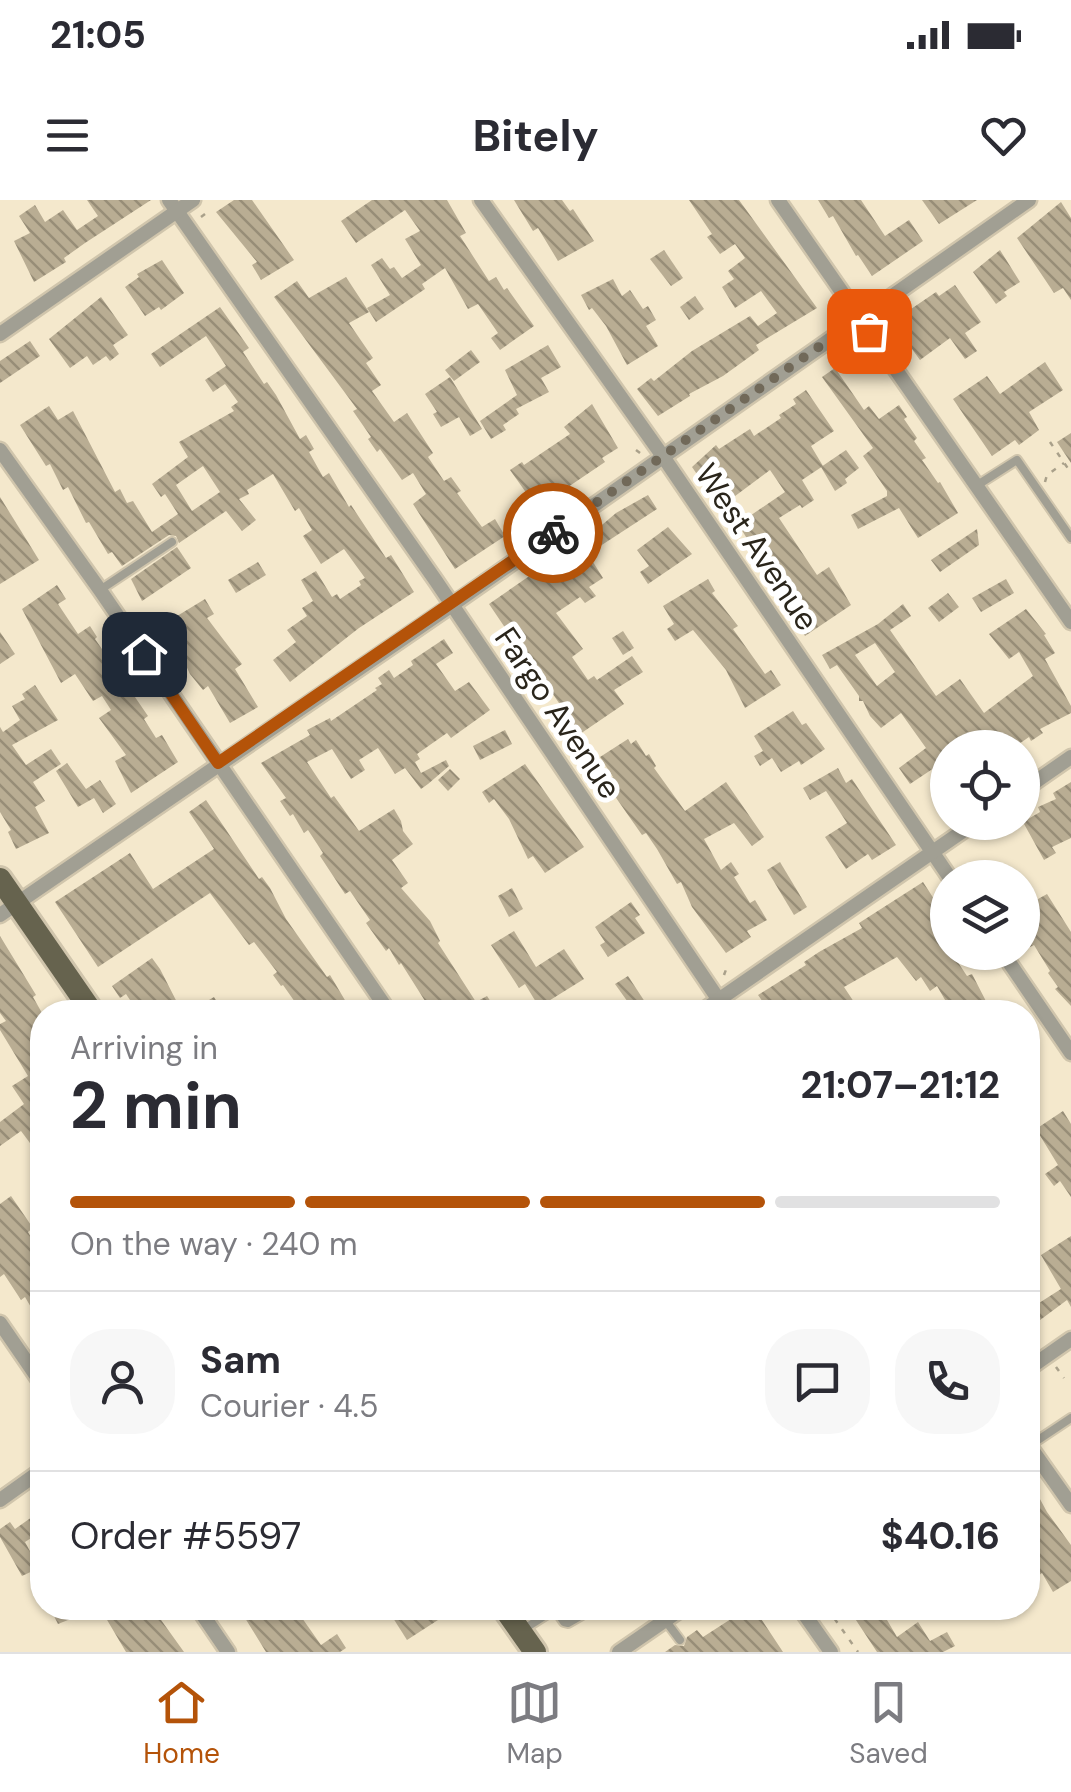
<!DOCTYPE html>
<meta charset="utf-8">
<style>
body{margin:0;font-family:"DM Sans",sans-serif;background:#f7f7f7;color:#2b2b33;height:100vh;display:flex;flex-direction:column;font-size:38px;white-space:nowrap}
*{box-sizing:border-box;margin:0}
p{font-size:32px;color:#7c7c81}
.icon{flex:none;width:55px;height:55px;fill:none;stroke:currentColor;stroke-width:2;stroke-linecap:round;stroke-linejoin:round}
.map{position:relative;flex:1;overflow:hidden}
.side{position:absolute;left:30px;top:800px;width:1010px;height:620px;display:flex;flex-direction:column;background:#fff;border-radius:40px;box-shadow:0 2px 8px #0004}
.side>*{flex:none}
.tools{position:absolute;left:930px;top:530px;display:grid;gap:20px}
.tools a{display:grid;place-items:center;width:110px;height:110px;border-radius:50%;background:#fff;box-shadow:0 2px 8px #0004;font-size:50px}
.pin{position:absolute;display:grid;place-items:center;width:85px;height:85px;color:#fff;margin:-42px;border-radius:20px;box-shadow:0 5px 15px #0006}
.courier{position:absolute;display:grid;place-items:center;width:100px;height:100px;margin:-50px;border:8px solid #b45309;border-radius:50%;background:#fff;color:#222;box-shadow:0 2px 12px #0007}
.summary em{font-style:normal;font-weight:700}
.summary div{display:flex;flex-direction:column-reverse}
.summary{display:flex;align-items:center;justify-content:space-between;height:170px;padding:0 40px}
h1{font-size:65px;font-weight:700;line-height:75px}
.bar{display:grid;grid-template-columns:repeat(4,1fr);gap:15px 10px;align-content:center;height:120px;padding:0 40px}
.bar i{height:12px;border-radius:8px;background:#e1e1e2}
.bar .current{background:#b45309}
.bar p{grid-column:span 4}
.line{display:flex;align-items:center;gap:25px;padding:0 40px;border-top:2px solid #e1e1e2}
.line div{flex:1}
.round{display:grid;place-items:center;flex:none;width:105px;height:105px;border-radius:40px;background:#f7f7f7}
.status{display:flex;justify-content:space-between;align-items:center;height:70px;padding:0 50px;background:#fff;direction:ltr}
.status svg{height:28px;fill:currentColor}
header{display:flex;justify-content:space-between;align-items:center;height:130px;padding:0 40px;background:#fff;font-size:45px;font-weight:700}
.tab-bar{display:flex;justify-content:space-around;align-items:center;height:140px;border-top:2px solid #e1e1e2;background:#fff;font-size:28px;color:#7c7c81}
.tab-bar a{display:grid;justify-items:center;gap:5px}
.tab-bar .current{color:#b45309}
.map>svg:first-child{display:block}
</style>
<div class="status"><b>21:05</b><svg viewBox="0 0 49 12"><path d="M0 12V9h3v3zM5 12V6h3v6zM10 12V3h3v9zM15 12V0h3v12zM26 1h20v11H26zM47 4h2v5h-2z"/></svg></div>
<header><svg class="icon" aria-label="menu" viewBox="0 0 24 24"><path d="M4 6h16M4 12h16M4 18h16"/></svg>Bitely<svg class="icon" aria-label="heart" viewBox="0 0 24 24"><path d="M12 20l-8-8c-3-5 5-10 8-4 3-6 11-1 8 4z"/></svg></header>
<div class="map">
<svg width="1071" height="1452" viewBox="0 0 1071 1452">
<defs>
<pattern id="building-back-hatch" width="6" height="6" patternUnits="userSpaceOnUse" patternTransform="scale(2.5)"><rect width="6" height="6" fill="#b9ad93"/><path d="M-1 5l2 2M0 0l6 6M5-1l2 2" fill="none" stroke="#978d77"/></pattern>
</defs>
<rect width="100%" height="100%" fill="#f4e8cc"/>
<g fill="url(#building-back-hatch)" fill-rule="evenodd">
<path d="M87,0H151L85,43L64,58L66,62L34,82L14,41L30,33L19,16L35,5L45,22L63,10L77,30L98,16Z"/>
<path d="M234,0H252L294,60L261,80L252,65L257,62L216,12Z"/>
<path d="M372,0H447L466,33L460,36L489,81L496,77L504,90L507,88L534,126L500,150L491,138L498,133L478,104L468,109L445,68L422,84L425,89L376,122L367,108L390,95L371,65L382,58L390,69L394,67L402,78L421,65L405,39L420,31L405,10L356,43L341,21Z"/>
<path d="M514,0H562L570,11L573,9L594,41L558,61L538,28L533,31Z"/>
<path d="M689,0H739L817,108L756,145L759,150L723,176L689,194L690,196L658,216L637,189L651,178L654,181L692,151L750,116L758,126L777,113L761,91L735,108L722,87L734,79L728,71L745,58L735,44L720,54L707,37L712,34Z"/>
<path d="M818,0H861L885,36L909,20L923,41L872,76L858,55L856,56L833,16L829,18Z"/>
<path d="M922,0H977L939,24Z"/>
<path d="M1061,2L1071,18V100L1063,88L1054,93L1017,38Z"/>
<path d="M664,50L683,78L671,86L650,59Z"/>
<path d="M1000,50L1020,82L1004,92L1007,96L996,104L973,72Z"/>
<path d="M162,60L184,93L161,110L159,107L145,116L125,87L139,77L137,74Z"/>
<path d="M346,77L369,112L349,123L373,158L366,163L381,185L372,191L394,222L407,213L433,253L428,257L444,281L451,277L461,291L457,293L482,327L495,319L505,336L455,369L413,304L426,294L413,273L402,280L380,249L377,252L368,239L371,237L353,211L357,209L274,97L297,81L309,98Z"/>
<path d="M613,79L622,96L630,90L643,109L648,106L656,120L646,126L658,146L627,165L606,126L592,108L589,110L581,95Z"/>
<path d="M955,85L981,122L965,133L977,151L965,159L950,138L920,160L892,122L936,92L939,96Z"/>
<path d="M695,96L704,109L689,120L680,107Z"/>
<path d="M101,97L128,135L113,145L119,154L110,161L106,156L93,165L87,156L70,168L49,139Z"/>
<path d="M220,107L249,148L243,152L264,184L267,182L276,195L300,239L306,235L314,249L309,252L323,277L329,273L349,307L351,305L386,358L391,355L414,392L359,428L290,482L273,460L296,442L287,430L307,416L302,408L313,401L301,380L316,371L332,397L337,394L340,399L361,385L359,381L365,378L344,349L321,364L303,336L312,330L299,308L295,311L273,274L247,290L249,294L239,299L256,320L242,331L226,311L179,343L176,336L169,335L122,366L112,352L108,354L89,322L86,323L68,287L63,290L50,264L46,266L20,225L49,206L58,220L73,211L115,292L120,289L127,303L133,301L152,332L178,314L165,294L161,297L152,284L188,257L179,242L234,211L231,207L238,202L225,184L213,192L205,180L226,166L206,136L160,167L151,154ZM203,266L220,292L192,311L176,285Z"/>
<path d="M30,141L40,156L0,183V161Z"/>
<path d="M548,145L561,167L541,178L549,192L516,209L519,214L503,225L506,230L491,239L480,221L517,195L505,170Z"/>
<path d="M471,150L480,162L454,181L445,170Z"/>
<path d="M1045,162L1063,190L1029,212L1039,230L1019,245L1015,240L992,256L953,199L987,176L1000,194Z"/>
<path d="M835,168L864,210L869,206L879,219L899,205L907,217L904,219L917,238L914,241L926,258L922,260L938,283L940,282L958,313L918,338L899,308L858,329L851,315L887,296V291L863,256L873,248L822,177Z"/>
<path d="M450,177L482,229L470,236L459,217L441,227L433,214L437,212L425,194Z"/>
<path d="M806,190L834,231L811,246L823,266L802,280L814,300L802,308L800,305L779,318L817,375L829,367L851,405L805,436L790,414L797,409L780,385L777,387L738,324L785,292L770,270L719,308L711,296L722,287L715,276L703,283L692,267L716,245L719,249L750,229L754,236L781,218L779,215L796,204L793,199Z"/>
<path d="M592,204L618,248L602,258L605,262L537,308L510,270L522,262L524,265L570,234L564,227Z"/>
<path d="M1071,233V263L1057,242Z"/>
<path d="M846,250L859,268L845,279L847,283L835,291L821,267Z"/>
<path d="M648,295L657,309L588,354L603,378L589,387L596,396L585,403L580,397L556,413L583,449L572,457L588,480L594,476L597,480L632,456L643,472L614,490L624,504L580,534L544,481L539,484L520,448L516,451L506,438L510,435L489,404L596,330L616,313Z"/>
<path d="M0,297L39,360L0,384Z"/>
<path d="M668,327L692,354L648,384L640,372L649,366L637,350Z"/>
<path d="M977,329L979,345L940,372L931,360Z"/>
<path d="M177,347L191,368L142,401L131,379Z"/>
<path d="M258,362L266,375L236,393L228,380Z"/>
<path d="M708,379L715,391L712,393L738,426L733,429L765,474L771,470L781,485L745,508L726,470L693,430L675,441L667,429L674,424L663,406Z"/>
<path d="M1006,379L1014,393L981,412L972,398Z"/>
<path d="M57,385L66,399L58,404L78,434L90,426L97,437L95,439L148,516L144,519L156,538L162,535L178,562L131,593L115,561L126,555L99,518L111,510L102,496L93,501L75,474L61,483L22,409Z"/>
<path d="M948,393L959,407L939,422L928,408Z"/>
<path d="M205,399L214,414L207,418L242,464L235,469L258,507L230,523L208,486L203,490L190,474L179,451L159,427Z"/>
<path d="M903,404L911,416L890,430L936,496L960,479L984,513L1033,476L1019,452L1009,459L989,434L1026,409L1046,434L1044,435L1055,453L1045,459L1071,506V513L1040,529L1043,533L1031,541L1029,537L1013,548H948V587L934,568L910,584L899,568L926,548L901,513L881,528L870,516L863,501H859V496L837,465L830,469L822,455L878,424ZM875,443L895,472L877,486L855,455Z"/>
<path d="M623,431L634,448L623,455L612,438Z"/>
<path d="M0,432L15,454L0,464Z"/>
<path d="M444,439L453,453L436,464L455,491L469,482L490,510L451,538L447,533L417,554L420,559L415,562L421,573L446,560L449,566L428,584L421,589L405,568L395,574L378,548L359,560L365,570L351,579L332,549L307,562L331,598L334,596L359,631L394,609L401,621L403,631L413,644L392,660L408,683L401,688L430,721L440,741L438,743L476,802L487,796L495,808L487,812H432L401,763L399,765L389,748L386,751L366,723L370,720L350,691L345,694L320,656L323,653L308,630L304,633L293,614L290,616L280,601L286,598L261,563L310,535L307,530L330,518L331,521L377,490L375,488L382,484L378,478L389,470L394,478L413,465L411,461Z"/>
<path d="M35,485L58,520L12,545L26,565L51,549L61,564L33,582L45,601L35,607L49,633L16,649L8,632L11,630L0,612V527L3,532L20,520L12,506L25,499L22,494Z"/>
<path d="M793,511L802,525L806,523L825,549L801,565L799,561L781,572L772,558L760,566L754,556L763,551L754,536Z"/>
<path d="M505,530L512,544L480,560L473,546Z"/>
<path d="M628,539L631,544L636,540L646,556L649,554L656,566L654,568L685,611L726,582L764,637L752,646L734,623L704,639L721,670L731,662L739,674L734,677L750,703L755,700L767,720L747,731L751,737L726,753L692,707L681,682L677,684L657,649L646,633L642,635L605,582L613,577L600,557Z"/>
<path d="M67,563L86,589L100,580L116,604L103,613L94,598L78,607L56,571Z"/>
<path d="M525,564L584,647L545,673L533,656L528,659L509,619L494,599L489,603L482,592Z"/>
<path d="M838,568L846,583L852,579L896,645L872,660L868,654L846,669L825,637L847,623L826,591L810,600L803,588Z"/>
<path d="M450,569L460,579L448,591L438,580Z"/>
<path d="M1071,582V638L1052,647L1056,653L1044,660L1023,622L1040,612L1038,607L1056,599L1053,593Z"/>
<path d="M206,600L259,679L262,677L270,688L286,719L327,777L330,775L352,812H302L283,785L281,786L273,775L277,772L254,742L249,745L210,693L98,767L55,702L130,653L153,689L214,649L189,612Z"/>
<path d="M780,662L807,707L794,715L767,670Z"/>
<path d="M923,682L943,713L934,718L946,738L948,752H951L967,776L972,774L989,807L979,812H952L937,786L930,791L921,777L916,781L897,757L844,787L854,802L843,810L840,806L830,812H770L758,795L806,765L804,762L819,752L862,728L859,723Z"/>
<path d="M512,688L523,709L509,717L498,696Z"/>
<path d="M1047,694L1071,732V806L1055,789L1058,787L1048,773L1050,771L1034,745L1030,747L1022,736V708Z"/>
<path d="M631,702L640,715L635,718L645,733L608,757L600,745L605,742L595,727Z"/>
<path d="M514,731L536,767L564,749L584,779L539,807L525,784L519,788L491,745Z"/>
<path d="M0,736L36,795L33,797L42,813V959L21,931L0,946V922L24,904L12,886L28,876L0,830V824L6,821L0,813Z"/>
<path d="M152,758L160,769L182,812H138L126,794L120,798L112,786Z"/>
<path d="M628,776L647,805L635,812L615,784Z"/>
<path d="M214,797L223,812H189Z"/>
<path d="M1063,911L1071,924V997L1060,981L1054,986L1045,974L1058,965L1036,929Z"/>
<path d="M11,996L33,1028L28,1032L42,1057V1126L25,1097L21,1100L4,1074L0,1077V1004Z"/>
<path d="M1071,1036V1107L1067,1100L1028,1129V1110L1061,1089L1041,1055Z"/>
<path d="M1028,1277L1047,1312L1071,1345V1381L1053,1392L1042,1373L1034,1379L1028,1368Z"/>
<path d="M42,1310V1331L25,1342L39,1368L22,1376L0,1337V1329L10,1322L15,1329Z"/>
<path d="M61,1408H68L73,1418L58,1424L52,1412Z"/>
<path d="M100,1408H147L152,1415L156,1413L184,1452H126Z"/>
<path d="M262,1408H295L321,1445L337,1434L346,1448L340,1452H266L245,1418Z"/>
<path d="M408,1408H430L438,1420L407,1440L393,1418Z"/>
<path d="M748,1408H754L783,1452H665L675,1445L684,1446L687,1437L697,1430L703,1437Z"/>
<path d="M848,1408H880L897,1437L918,1422L930,1441L947,1432L955,1446L943,1452H877Z"/>
</g>
<g fill="none" stroke-linecap="round" stroke-linejoin="round">
<g stroke="#d0c5ac" stroke-width="12">
<g id="lane">
<path d="M976,286L1017,260L1071,338"/>
<path d="M100,390L172,342"/>
<path d="M1029,1246L1071,1218"/>
<path d="M555,1409L564,1422L568,1423L594,1408"/>
<path d="M665,1420L680,1440"/>
<path d="M524,1429L557,1408"/>
</g>
</g>
<g stroke="#d0c5ac" stroke-width="19">
<g id="street">
<path d="M169,0L436,381L727,812"/>
<path d="M481,0L662,255L950,678"/>
<path d="M778,0L1071,422"/>
<path d="M0,134L193,0"/>
<path d="M0,250L100,390L389,812"/>
<path d="M1022,591L1071,557"/>
<path d="M0,715L452,405L1029,0"/>
<path d="M1002,752L1071,853"/>
<path d="M701,812L976,622"/>
<path d="M0,1123L42,1184"/>
<path d="M1028,1169L1071,1139"/>
<path d="M1028,1244L1071,1305"/>
<path d="M0,1300L42,1270"/>
<path d="M198,1408L228,1452"/>
<path d="M800,1408L831,1452"/>
<path d="M619,1452L683,1408"/>
</g>
</g>
<g stroke="#d0c5ac" stroke-width="28">
<g id="primary">
<path d="M0,679L92,812"/>
<path d="M504,1408L535,1452"/>
</g>
</g>
<g stroke="#a9a08a" stroke-width="2.5" stroke-dasharray="5 8" stroke-linecap="butt">
<path d="M201,17L205,14L203,10"/>
<path d="M1050,242L1071,273"/>
<path d="M636,250L640,253"/>
<path d="M1045,282L1047,275L1064,263"/>
<path d="M724,775L727,767"/>
<path d="M1056,1167L1064,1178"/>
<path d="M38,1248L34,1232L42,1218"/>
<path d="M827,1408L858,1452"/>
</g>
<use href="#lane" stroke="#a19f93" stroke-width="8"/>
<use href="#street" stroke="#a19f93" stroke-width="14"/>
<use href="#primary" stroke="#66634e" stroke-width="22"/>
</g>
<g fill="none" stroke-linecap="round" stroke-linejoin="round">
<path stroke="#716959" stroke-width="10" stroke-dasharray="0 18" d="M553,333L860,118L869,131"/>
<path stroke="#b45309" stroke-width="12" d="M144,454L218,563L553,333"/>
</g>
<g text-anchor="middle" stroke-width="10" stroke-linejoin="round" paint-order="stroke">
<g font-size="32" fill="#2a251b" stroke="#fff">
<text transform="translate(757 347) rotate(56)" y="11">West Avenue</text>
<text transform="translate(558 513) rotate(56)" y="11">Fargo Avenue</text>
</g>
</g>
</svg>
<div class="tools">
<a><svg class="icon" aria-label="locate" viewBox="0 0 24 24"><circle cx="12" cy="12" r="6"/><path d="M12 2v4M12 18v4M2 12h4M18 12h4"/></svg></a>
<a><svg class="icon" aria-label="layers" viewBox="0 0 24 24"><path d="M12 4l9 5-9 5-9-5zM3 14l9 5 9-5"/></svg></a>
</div>
<div class="pin" style="left:869px;top:131px;background:#ea580c"><svg class="icon" aria-label="bag" viewBox="0 0 24 24"><path d="M5 8h14l-1 12H6zM9 8a3 3 0 0 1 6 0"/></svg></div>
<div class="pin" style="left:144px;top:454px;background:#1f2937"><svg class="icon" aria-label="home" viewBox="0 0 24 24"><path d="M3 11l9-7 9 7M6 9v11h12V9"/></svg></div>
<div class="courier" style="left:553px;top:333px"><svg class="icon" aria-label="bike" viewBox="0 0 24 24"><circle cx="6" cy="16" r="4"/><circle cx="18" cy="16" r="4"/><path d="M6 16l4-8h5l3 8M10 8l3 8H6M13 5h3"/></svg></div>
<section class="side">
<div class="summary"><div><h1>2 min</h1><p>Arriving in</p></div><em>21:07–21:12</em></div>
<div class="bar"><i class="current"></i><i class="current"></i><i class="current"></i><i></i><p>On the way · 240 m</p></div>
<div class="line" style="height:180px"><a class="round"><svg class="icon" aria-label="person" viewBox="0 0 24 24"><circle cx="12" cy="8" r="4"/><path d="M4 21q1-7 8-7t8 7"/></svg></a><div><b>Sam</b><p>Courier · 4.5</p></div><a class="round"><svg class="icon" aria-label="chat" viewBox="0 0 24 24"><path d="M4 5h16v11H9l-5 4z"/></svg></a><a class="round"><svg class="icon" aria-label="phone" viewBox="0 0 24 24"><path d="M5 4h4l2 5-3 2q2 4 5 5l2-3 5 2v4C11 20 4 13 5 4z"/></svg></a></div>
<div class="line" style="height:130px"><div>Order #5597</div><b>$40.16</b></div>
</section>
</div>
<nav class="tab-bar">
<a class="current"><svg class="icon" aria-label="home" viewBox="0 0 24 24"><path d="M3 11l9-7 9 7M6 9v11h12V9"/></svg>Home</a>
<a><svg class="icon" aria-label="map" viewBox="0 0 24 24"><path d="M3 6l6-2 6 2 6-2v14l-6 2-6-2-6 2zM9 4v14M15 6v14"/></svg>Map</a>
<a><svg class="icon" aria-label="saved" viewBox="0 0 24 24"><path d="M7 4h10v16l-5-4-5 4z"/></svg>Saved</a>
</nav>
